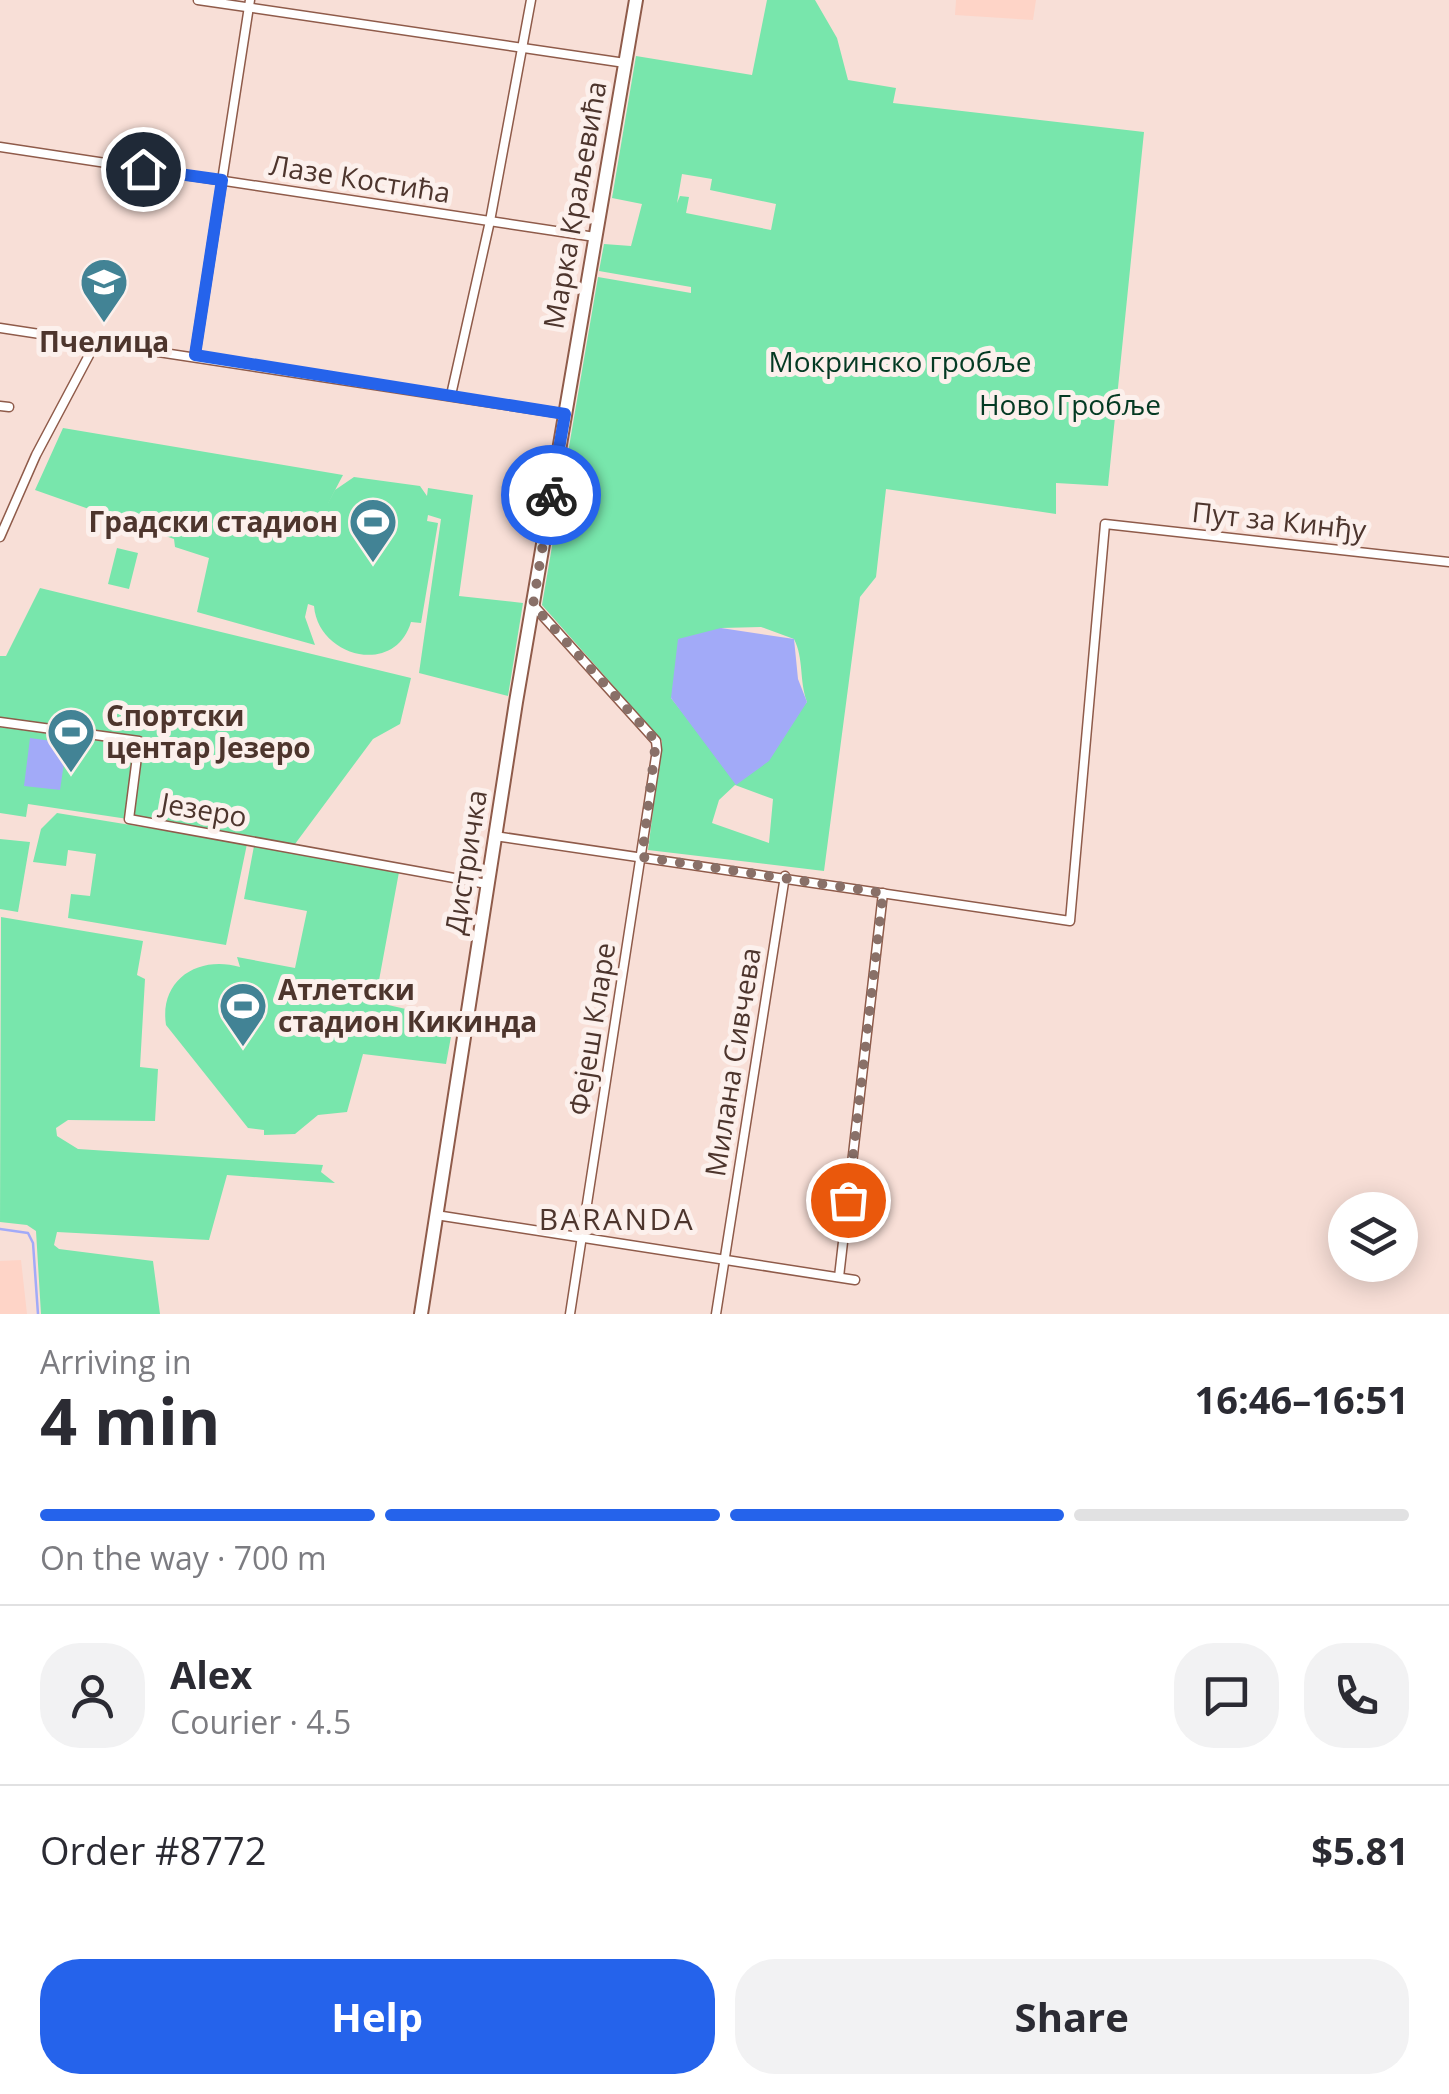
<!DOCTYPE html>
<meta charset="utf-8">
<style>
body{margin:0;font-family:"Open Sans",sans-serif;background:#f2f2f3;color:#2b2b33;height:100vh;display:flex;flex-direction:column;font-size:38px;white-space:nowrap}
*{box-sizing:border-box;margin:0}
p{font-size:32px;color:#7c7c81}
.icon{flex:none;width:55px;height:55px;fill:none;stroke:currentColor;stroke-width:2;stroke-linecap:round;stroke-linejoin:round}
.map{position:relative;height:1314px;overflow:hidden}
.panel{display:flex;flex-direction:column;background:#fff;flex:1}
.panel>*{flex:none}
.fabs{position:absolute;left:1328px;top:1192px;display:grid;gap:20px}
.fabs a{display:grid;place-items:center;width:90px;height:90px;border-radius:50%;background:#fff;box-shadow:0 5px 25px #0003;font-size:50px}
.pin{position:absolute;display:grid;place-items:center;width:85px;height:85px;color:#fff;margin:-42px;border:5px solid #fff;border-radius:50%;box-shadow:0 2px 10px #0007}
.courier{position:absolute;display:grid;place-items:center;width:100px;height:100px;margin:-50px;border:8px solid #2563eb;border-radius:50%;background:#fff;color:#222;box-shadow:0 2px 12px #0007}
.summary em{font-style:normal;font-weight:700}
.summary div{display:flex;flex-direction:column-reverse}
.summary{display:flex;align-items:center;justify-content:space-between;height:170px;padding:0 40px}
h1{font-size:65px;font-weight:700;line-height:75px}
.bar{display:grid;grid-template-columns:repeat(4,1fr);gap:15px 10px;align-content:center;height:120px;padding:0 40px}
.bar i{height:12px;border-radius:8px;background:#e1e1e2}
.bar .on{background:#2563eb}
.bar p{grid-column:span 4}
.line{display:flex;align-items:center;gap:25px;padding:0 40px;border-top:2px solid #e1e1e2}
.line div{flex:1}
.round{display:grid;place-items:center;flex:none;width:105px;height:105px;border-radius:40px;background:#f2f2f3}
.button{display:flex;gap:20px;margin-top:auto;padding:20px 40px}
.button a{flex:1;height:115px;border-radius:40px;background:#2563eb;color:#fff;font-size:40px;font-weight:700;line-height:115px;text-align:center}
.button a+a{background:#f2f2f3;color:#2b2b33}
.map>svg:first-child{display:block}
</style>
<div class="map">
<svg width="1449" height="1314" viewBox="0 0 1449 1314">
<rect width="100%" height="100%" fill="#f8dfd7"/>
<g fill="#fed4c7">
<path d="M956,0H1036L1033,20L955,15Z"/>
<path d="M21,1260L27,1314H0V1261Z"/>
</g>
<g fill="#78e6ac" fill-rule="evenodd">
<path d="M767,0H815L837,38L848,80L896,88L893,103L1144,132L1108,486L1056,483V514L886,489L876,577L860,597L824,871L648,850L662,741L542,605L598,277L691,293V287L599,271L604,244L631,246L642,204L612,198L636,56L752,75ZM682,174L712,179L710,190L776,204L771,230L686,213L689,197L680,196L677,203ZM761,627L794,639C804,659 799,680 807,702L738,782L671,698L721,628ZM735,785L773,799L769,843L712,823L719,800Z"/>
<path d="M63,428L343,475L324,511L335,490L354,477L420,486L427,496L428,488L473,495L459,596L523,603L508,696L419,673L441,519L428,515L427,521L438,523L421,623L411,622C395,677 318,657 314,606L308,604L305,617L315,645L197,612L209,558L175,547L174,539L35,490Z"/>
<path d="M117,548L138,553L129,589L108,584Z"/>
<path d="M40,588L411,678L400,724L373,739L295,844L28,804L26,817L0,813V727L145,747L148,740L0,719V656H6Z"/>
<path d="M57,813L247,844L226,945L68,918L71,894L90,896L96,854L68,850L66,866L33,862L41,829Z"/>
<path d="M0,839L30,842L18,912L0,909Z"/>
<path d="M254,846L399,872L375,1002L454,1020L446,1064L363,1054L347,1112L318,1115L295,1134L264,1135V1130L248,1128L166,1025C159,979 199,955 240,967L237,957L295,968L307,911L244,899Z"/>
<path d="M1,917L143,941L137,975L145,979L140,1067L158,1069L155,1121L68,1120L56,1128L57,1136L78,1149L323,1165L321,1172L335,1183L227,1175L209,1240L57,1232L54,1245L59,1249L153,1261L160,1314H41L36,1231L27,1225L0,1222Z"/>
</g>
<g fill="#a2aaf8">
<path d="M721,628L794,639L798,679L807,702L769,761L736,785L671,698L678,639Z"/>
<path d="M30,738L67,743L60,790L24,786Z"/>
</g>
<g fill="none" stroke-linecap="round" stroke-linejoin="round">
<path stroke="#a2aaf8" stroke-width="2.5" d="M0,1229L28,1233L33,1243L38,1314"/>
<g stroke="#8f5b4a" stroke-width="11">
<g id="street">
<path d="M198,0L625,63"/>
<path d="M0,147L595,237"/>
<path d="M0,328L565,414"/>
<path d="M195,355L250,0"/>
<path d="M451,395L490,221L531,0"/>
<path d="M0,406L9,407"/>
<path d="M0,537L36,455L96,342"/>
<path d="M533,605L656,741L657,750L570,1314"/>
<path d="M0,722L139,741L129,819L487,884"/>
<path d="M495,836L1070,921L1105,524L1449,562"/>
<path d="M436,1215L855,1280"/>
<path d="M839,1277L883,893"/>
<path d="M716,1314L785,876"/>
</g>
</g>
<g stroke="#8f5b4a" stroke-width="16">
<path id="primary" d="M421,1314L516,702L636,0"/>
</g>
<use href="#street" stroke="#fff" stroke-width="8"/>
<use href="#primary" stroke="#fff" stroke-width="12"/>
</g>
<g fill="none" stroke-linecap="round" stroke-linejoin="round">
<path stroke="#897068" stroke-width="10" stroke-dasharray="0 18" d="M551,495L533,605L656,741L642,857L883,893L848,1200"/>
<path stroke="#2563eb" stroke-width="12" d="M143,169L222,180L195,355L565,414L551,495"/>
</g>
<defs>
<g id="school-pin" transform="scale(2.5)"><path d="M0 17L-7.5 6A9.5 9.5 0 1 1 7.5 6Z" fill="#428395" stroke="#fcf0ec"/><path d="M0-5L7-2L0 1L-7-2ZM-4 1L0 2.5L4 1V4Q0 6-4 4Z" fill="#fff"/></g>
<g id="stadium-pin" transform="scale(2.5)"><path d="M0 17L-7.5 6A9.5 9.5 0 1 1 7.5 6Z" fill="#428395" stroke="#fcf0ec"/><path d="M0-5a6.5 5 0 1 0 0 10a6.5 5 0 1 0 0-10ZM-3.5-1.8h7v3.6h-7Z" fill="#fff"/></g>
</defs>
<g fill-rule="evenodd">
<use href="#school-pin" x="104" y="282"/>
<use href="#stadium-pin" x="373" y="522"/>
<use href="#stadium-pin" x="71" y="732"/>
<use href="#stadium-pin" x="243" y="1006"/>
</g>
<g text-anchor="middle" stroke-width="10" stroke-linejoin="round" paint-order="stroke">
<g font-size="28" fill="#4d352d" stroke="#fcf0ec">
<text transform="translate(360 179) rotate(9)" y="10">Лазе Костића</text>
<text transform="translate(575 205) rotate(-80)" y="10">Марка Краљевића</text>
<text transform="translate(1279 521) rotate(6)" y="10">Пут за Кинђу</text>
<text transform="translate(204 810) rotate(10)" y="10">Језеро</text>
<text transform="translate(466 862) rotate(-81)" y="10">Дистричка</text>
<text transform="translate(592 1029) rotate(-81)" y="10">Фејеш Кларе</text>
<text transform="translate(733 1062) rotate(-81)" y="10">Милана Сивчева</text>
</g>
<g font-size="28" font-weight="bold" fill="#4d352d" stroke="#fcf0ec" text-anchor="start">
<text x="104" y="352" text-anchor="middle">Пчелица</text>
<text x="338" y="532" text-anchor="end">Градски стадион</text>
<text x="106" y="726">Спортски<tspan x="106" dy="32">центар Језеро</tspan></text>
<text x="278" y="1000">Атлетски<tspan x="278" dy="32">стадион Кикинда</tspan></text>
</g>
<g font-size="28" fill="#043a23" stroke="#fcf0ec">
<text x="900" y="372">Мокринско гробље</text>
<text x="1070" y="415">Ново Гробље</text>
</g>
<g font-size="30" letter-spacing="2.5" fill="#4d352d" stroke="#fcf0ec">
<text x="617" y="1230">BARANDA</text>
</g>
</g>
</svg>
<div class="fabs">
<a><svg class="icon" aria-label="layers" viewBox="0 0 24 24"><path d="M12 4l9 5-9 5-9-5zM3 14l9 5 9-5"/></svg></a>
</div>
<div class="pin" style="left:848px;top:1200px;background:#ea580c"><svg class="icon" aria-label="bag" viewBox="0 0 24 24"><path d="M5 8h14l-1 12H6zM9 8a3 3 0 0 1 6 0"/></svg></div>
<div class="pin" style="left:143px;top:169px;background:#1f2937"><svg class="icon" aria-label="home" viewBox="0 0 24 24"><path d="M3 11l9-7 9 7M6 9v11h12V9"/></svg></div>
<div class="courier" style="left:551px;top:495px"><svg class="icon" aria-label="bike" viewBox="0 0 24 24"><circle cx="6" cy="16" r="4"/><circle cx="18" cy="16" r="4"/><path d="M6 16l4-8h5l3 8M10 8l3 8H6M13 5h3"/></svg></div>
</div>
<section class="panel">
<div class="summary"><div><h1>4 min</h1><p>Arriving in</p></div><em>16:46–16:51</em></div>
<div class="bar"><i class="on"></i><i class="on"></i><i class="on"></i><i></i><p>On the way · 700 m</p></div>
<div class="line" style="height:180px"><a class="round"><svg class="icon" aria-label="person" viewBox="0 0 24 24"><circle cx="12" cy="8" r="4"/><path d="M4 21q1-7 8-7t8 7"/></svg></a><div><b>Alex</b><p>Courier · 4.5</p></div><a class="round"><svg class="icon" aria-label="chat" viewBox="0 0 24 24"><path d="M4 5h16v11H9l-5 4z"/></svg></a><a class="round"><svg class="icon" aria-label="phone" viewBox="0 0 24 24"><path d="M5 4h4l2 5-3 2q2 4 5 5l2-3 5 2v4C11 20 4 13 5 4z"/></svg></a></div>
<div class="line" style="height:130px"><div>Order #8772</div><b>$5.81</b></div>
<div class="button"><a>Help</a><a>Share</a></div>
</section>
